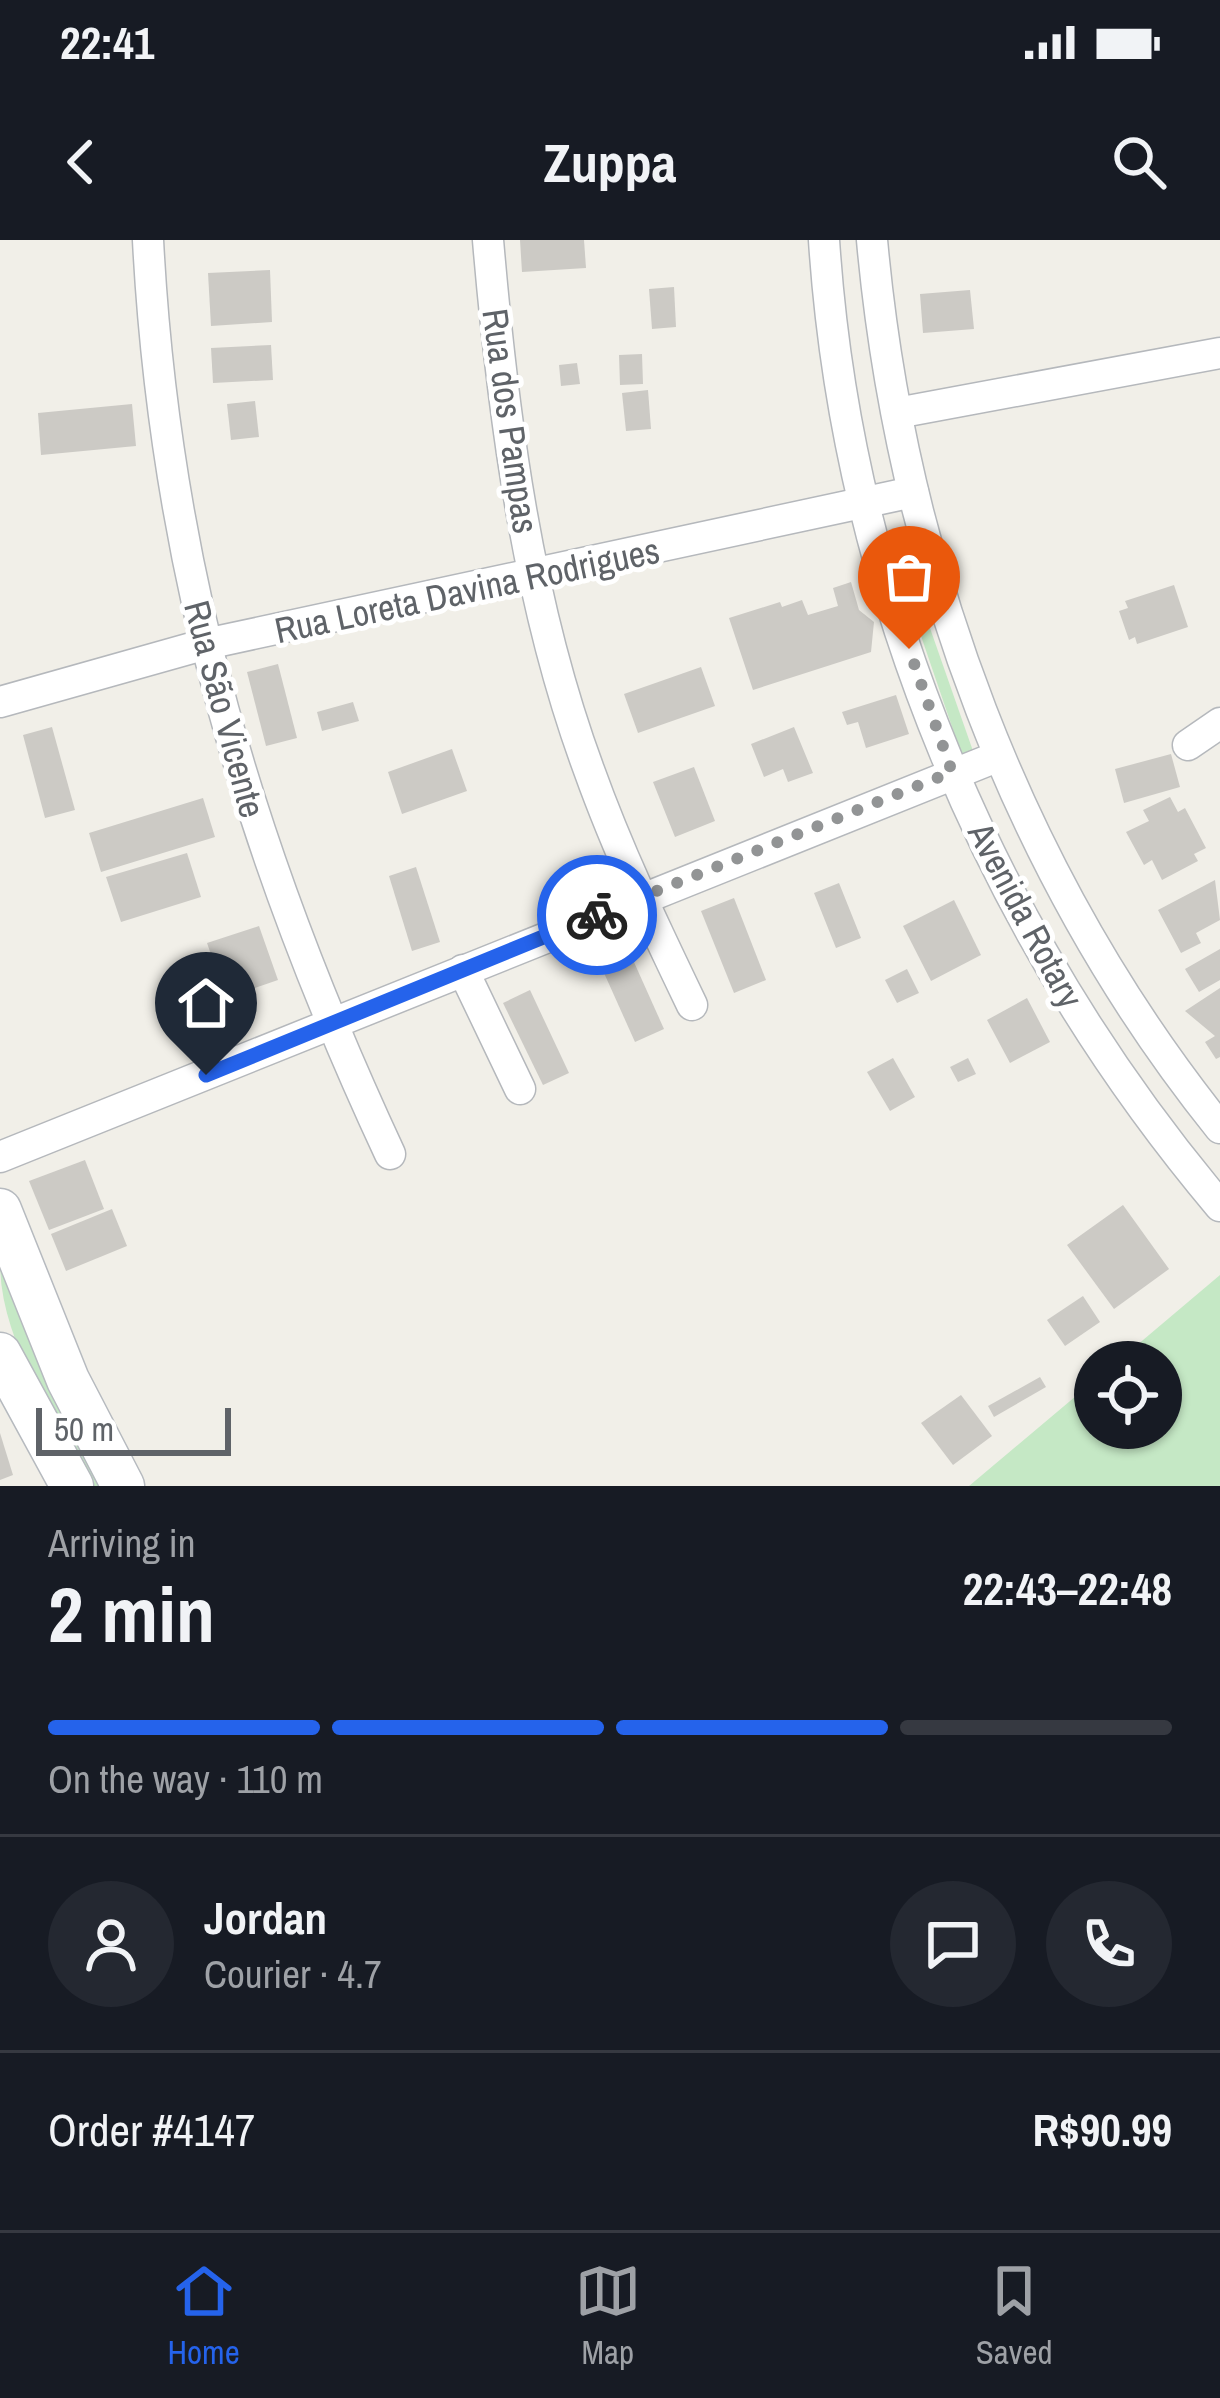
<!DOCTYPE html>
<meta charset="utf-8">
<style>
body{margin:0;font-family:"Archivo Narrow",sans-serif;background:#242831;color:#f1f3f6;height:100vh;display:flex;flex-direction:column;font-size:45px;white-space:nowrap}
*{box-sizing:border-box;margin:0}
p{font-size:39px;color:#9ea1a6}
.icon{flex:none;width:66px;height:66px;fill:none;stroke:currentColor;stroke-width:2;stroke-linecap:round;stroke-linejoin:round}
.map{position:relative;height:1246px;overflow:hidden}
.panel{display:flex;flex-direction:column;background:#171b24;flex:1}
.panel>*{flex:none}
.fabs{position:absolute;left:1074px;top:1101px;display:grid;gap:24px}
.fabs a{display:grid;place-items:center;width:108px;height:108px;border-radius:50%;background:#171b24;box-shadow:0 3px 9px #0004;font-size:60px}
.scale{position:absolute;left:36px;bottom:30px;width:195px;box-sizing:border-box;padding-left:12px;border:6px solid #5f6368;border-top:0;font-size:33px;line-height:42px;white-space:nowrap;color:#5f6368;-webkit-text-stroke:9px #fff;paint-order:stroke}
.pin{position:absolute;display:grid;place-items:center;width:102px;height:102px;color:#fff;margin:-123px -51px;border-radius:50% 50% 50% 0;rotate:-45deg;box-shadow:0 0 12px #0007}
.pin .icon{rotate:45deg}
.courier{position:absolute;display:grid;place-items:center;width:120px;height:120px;margin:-60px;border:9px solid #2563eb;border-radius:50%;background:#fff;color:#222;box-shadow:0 3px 15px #0007}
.headline em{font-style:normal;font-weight:700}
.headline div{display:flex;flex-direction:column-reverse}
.headline{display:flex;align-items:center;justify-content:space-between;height:204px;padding:0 48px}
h1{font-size:78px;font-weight:700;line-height:90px}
.bar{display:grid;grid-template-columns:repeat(4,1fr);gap:18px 12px;align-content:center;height:144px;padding:0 48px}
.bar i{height:15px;border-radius:9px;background:#363941}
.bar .selected{background:#2563eb}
.bar p{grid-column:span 4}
.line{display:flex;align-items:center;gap:30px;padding:0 48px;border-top:3px solid #363941}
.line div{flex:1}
.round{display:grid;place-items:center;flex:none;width:126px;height:126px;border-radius:63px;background:#242831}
.status{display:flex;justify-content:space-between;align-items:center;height:84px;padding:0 60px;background:#171b24;direction:ltr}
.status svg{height:33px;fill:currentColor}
header{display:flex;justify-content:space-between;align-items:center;height:156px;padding:0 48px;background:#171b24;font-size:54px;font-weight:700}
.tabs{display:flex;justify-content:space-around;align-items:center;height:168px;border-top:3px solid #363941;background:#171b24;font-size:33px;color:#9ea1a6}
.tabs a{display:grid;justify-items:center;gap:6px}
.tabs .selected{color:#2563eb}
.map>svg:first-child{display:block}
</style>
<div class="status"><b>22:41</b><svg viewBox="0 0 49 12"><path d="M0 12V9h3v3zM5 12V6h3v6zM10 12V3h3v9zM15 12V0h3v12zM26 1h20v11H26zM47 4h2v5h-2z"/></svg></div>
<header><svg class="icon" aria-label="back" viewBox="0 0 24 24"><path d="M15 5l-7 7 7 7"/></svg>Zuppa<svg class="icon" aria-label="search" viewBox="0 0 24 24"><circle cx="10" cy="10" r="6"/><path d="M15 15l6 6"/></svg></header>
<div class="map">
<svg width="1220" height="1246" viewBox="0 0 1220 1246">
<rect width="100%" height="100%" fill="#f1efe8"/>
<g fill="#c5e8c5">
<path d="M910,345L917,351L973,511L962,516L906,352Z"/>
<path d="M0,1022L106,1246H92C55,1177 0,1102 0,1022Z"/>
<path d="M1220,1035V1246H969L1095,1140V1188H1161V1122H1117Z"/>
</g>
<g fill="#cccac5">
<path d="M520,0H584L586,28L522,32Z"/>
<path d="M270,30L272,82L211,86L208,33Z"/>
<path d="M674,47L676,87L652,89L649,49Z"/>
<path d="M970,50L974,89L923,93L920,54Z"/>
<path d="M271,105L273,140L213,143L211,108Z"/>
<path d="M642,114L643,144L620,145L619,115Z"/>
<path d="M577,123L580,144L561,146L559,125Z"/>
<path d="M648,150L651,189L626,191L622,153Z"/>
<path d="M255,161L259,197L231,200L227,164Z"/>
<path d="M132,164L136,206L41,215L38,173Z"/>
<path d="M851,342L859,370L874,382L871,412L753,450L729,378L780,362L782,367L802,360L808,375L838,366L833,348Z"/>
<path d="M1174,345L1188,387L1137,404L1135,397L1129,400L1119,371L1128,368L1125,361Z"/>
<path d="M278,424L297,498L266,506L247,432Z"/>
<path d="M701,427L715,466L638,493L624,454Z"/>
<path d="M896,455L909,494L866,508L858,482L847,485L842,472Z"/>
<path d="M353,462L359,481L322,491L317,472Z"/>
<path d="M52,487L75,570L45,578L23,495Z"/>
<path d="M794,487L813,533L788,542L783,529L764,537L751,504Z"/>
<path d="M452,509L467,551L402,574L388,532Z"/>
<path d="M1171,514L1180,547L1124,563L1115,529Z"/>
<path d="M694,527L715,581L675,597L653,542Z"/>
<path d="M1170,557L1178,572L1185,568L1206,608L1194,614L1198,621L1162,640L1152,620L1144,625L1126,592L1149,581L1143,570Z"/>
<path d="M203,558L215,597L101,632L89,593Z"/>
<path d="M187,613L201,657L121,682L106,637Z"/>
<path d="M416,627L440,702L412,711L389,636Z"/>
<path d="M1215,640L1220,680L1196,693L1201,703L1181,713L1158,670Z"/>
<path d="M839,643L861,698L836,708L814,653Z"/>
<path d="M734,658L766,740L734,753L701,671Z"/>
<path d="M954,660L981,715L931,741L903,686Z"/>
<path d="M259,686L278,740L226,758L207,703Z"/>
<path d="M1220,709V740L1199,752L1185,729Z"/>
<path d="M629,711L664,789L635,802L600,724Z"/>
<path d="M907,729L919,753L897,763L885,740Z"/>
<path d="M1220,748V817L1216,819L1205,802L1215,796L1185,771Z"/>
<path d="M530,750L569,833L543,845L503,763Z"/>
<path d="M1027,758L1050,802L1010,823L987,780Z"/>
<path d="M893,818L915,857L890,871L867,832Z"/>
<path d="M968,818L976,834L958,842L950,827Z"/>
<path d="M85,920L104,969L49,990L29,941Z"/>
<path d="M1123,965L1169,1029L1114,1069L1067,1005Z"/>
<path d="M112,969L127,1006L66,1031L51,994Z"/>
<path d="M1083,1056L1100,1082L1065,1106L1047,1080Z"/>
<path d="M1040,1137L1046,1147L994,1177L988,1166Z"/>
<path d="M961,1155L992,1196L953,1225L921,1183Z"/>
<path d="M0,1193L13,1235L0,1240Z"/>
</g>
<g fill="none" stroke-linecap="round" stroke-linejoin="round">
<g stroke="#b5b8bc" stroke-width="33">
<g id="street">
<path d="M148,0C165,330 251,616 390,914"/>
<path d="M488,0C503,176 527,363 589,530C618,611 655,688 692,765"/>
<path d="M824,0C847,353 993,697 1220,966"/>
<path d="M872,0C901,320 1018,637 1220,888"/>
<path d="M897,173L1220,113"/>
<path d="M0,462L206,404L913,252"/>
<path d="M1188,505L1220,483"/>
<path d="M463,730L520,849"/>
<path d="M0,917L999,516"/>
</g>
</g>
<g stroke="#b6babf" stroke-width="45">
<g id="secondary">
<path d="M0,970L68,1140L123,1246"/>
<path d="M0,1114L72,1246"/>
</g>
</g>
<use href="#street" stroke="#fff" stroke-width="30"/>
<use href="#secondary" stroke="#fff" stroke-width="42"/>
</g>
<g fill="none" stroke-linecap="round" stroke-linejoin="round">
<path stroke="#929495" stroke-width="12" stroke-dasharray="0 21.6" d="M597,675L952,532L909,409"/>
<path stroke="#2563eb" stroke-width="15" d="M206,835L597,675"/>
</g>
<g text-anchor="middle" stroke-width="10" stroke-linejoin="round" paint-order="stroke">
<g font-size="36" fill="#5f6368" stroke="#fff">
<text transform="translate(511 181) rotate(82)" y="13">Rua dos Pampas</text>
<text transform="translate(467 350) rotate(-12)" y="13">Rua Loreta Davina Rodrigues</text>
<text transform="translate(225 469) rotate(75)" y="13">Rua São Vicente</text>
<text transform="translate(1026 675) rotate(62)" y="13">Avenida Rotary</text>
</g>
</g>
</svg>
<div class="fabs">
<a><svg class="icon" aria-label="locate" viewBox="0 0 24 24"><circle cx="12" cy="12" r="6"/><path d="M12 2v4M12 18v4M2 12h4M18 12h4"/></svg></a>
</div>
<div class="scale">50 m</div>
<div class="pin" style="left:909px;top:409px;background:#ea580c"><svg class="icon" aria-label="bag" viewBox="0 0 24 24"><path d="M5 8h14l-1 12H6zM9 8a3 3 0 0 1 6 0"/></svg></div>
<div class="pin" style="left:206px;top:835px;background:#1f2937"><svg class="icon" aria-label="home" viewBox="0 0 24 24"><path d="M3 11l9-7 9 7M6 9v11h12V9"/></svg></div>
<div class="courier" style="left:597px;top:675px"><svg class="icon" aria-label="bike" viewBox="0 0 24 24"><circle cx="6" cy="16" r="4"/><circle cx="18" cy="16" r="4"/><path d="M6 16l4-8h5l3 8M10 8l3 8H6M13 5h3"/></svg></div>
</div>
<section class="panel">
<div class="headline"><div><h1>2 min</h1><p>Arriving in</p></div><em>22:43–22:48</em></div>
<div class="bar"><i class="selected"></i><i class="selected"></i><i class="selected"></i><i></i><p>On the way · 110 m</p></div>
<div class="line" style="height:216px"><a class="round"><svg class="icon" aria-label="person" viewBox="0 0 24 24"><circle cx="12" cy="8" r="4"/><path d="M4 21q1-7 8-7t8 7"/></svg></a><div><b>Jordan</b><p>Courier · 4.7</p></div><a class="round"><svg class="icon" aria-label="chat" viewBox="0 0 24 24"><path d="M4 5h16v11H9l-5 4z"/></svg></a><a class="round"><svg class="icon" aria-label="phone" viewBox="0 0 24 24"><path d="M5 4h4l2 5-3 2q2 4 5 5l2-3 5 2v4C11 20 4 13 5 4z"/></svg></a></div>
<div class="line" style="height:156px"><div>Order #4147</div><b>R$90.99</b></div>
</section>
<nav class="tabs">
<a class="selected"><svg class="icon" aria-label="home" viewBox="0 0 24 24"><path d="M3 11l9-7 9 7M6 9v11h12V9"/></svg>Home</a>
<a><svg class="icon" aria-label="map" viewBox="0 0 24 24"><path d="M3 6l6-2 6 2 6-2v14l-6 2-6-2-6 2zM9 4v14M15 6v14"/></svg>Map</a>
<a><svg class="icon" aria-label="saved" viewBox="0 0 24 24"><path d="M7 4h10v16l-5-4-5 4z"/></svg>Saved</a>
</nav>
